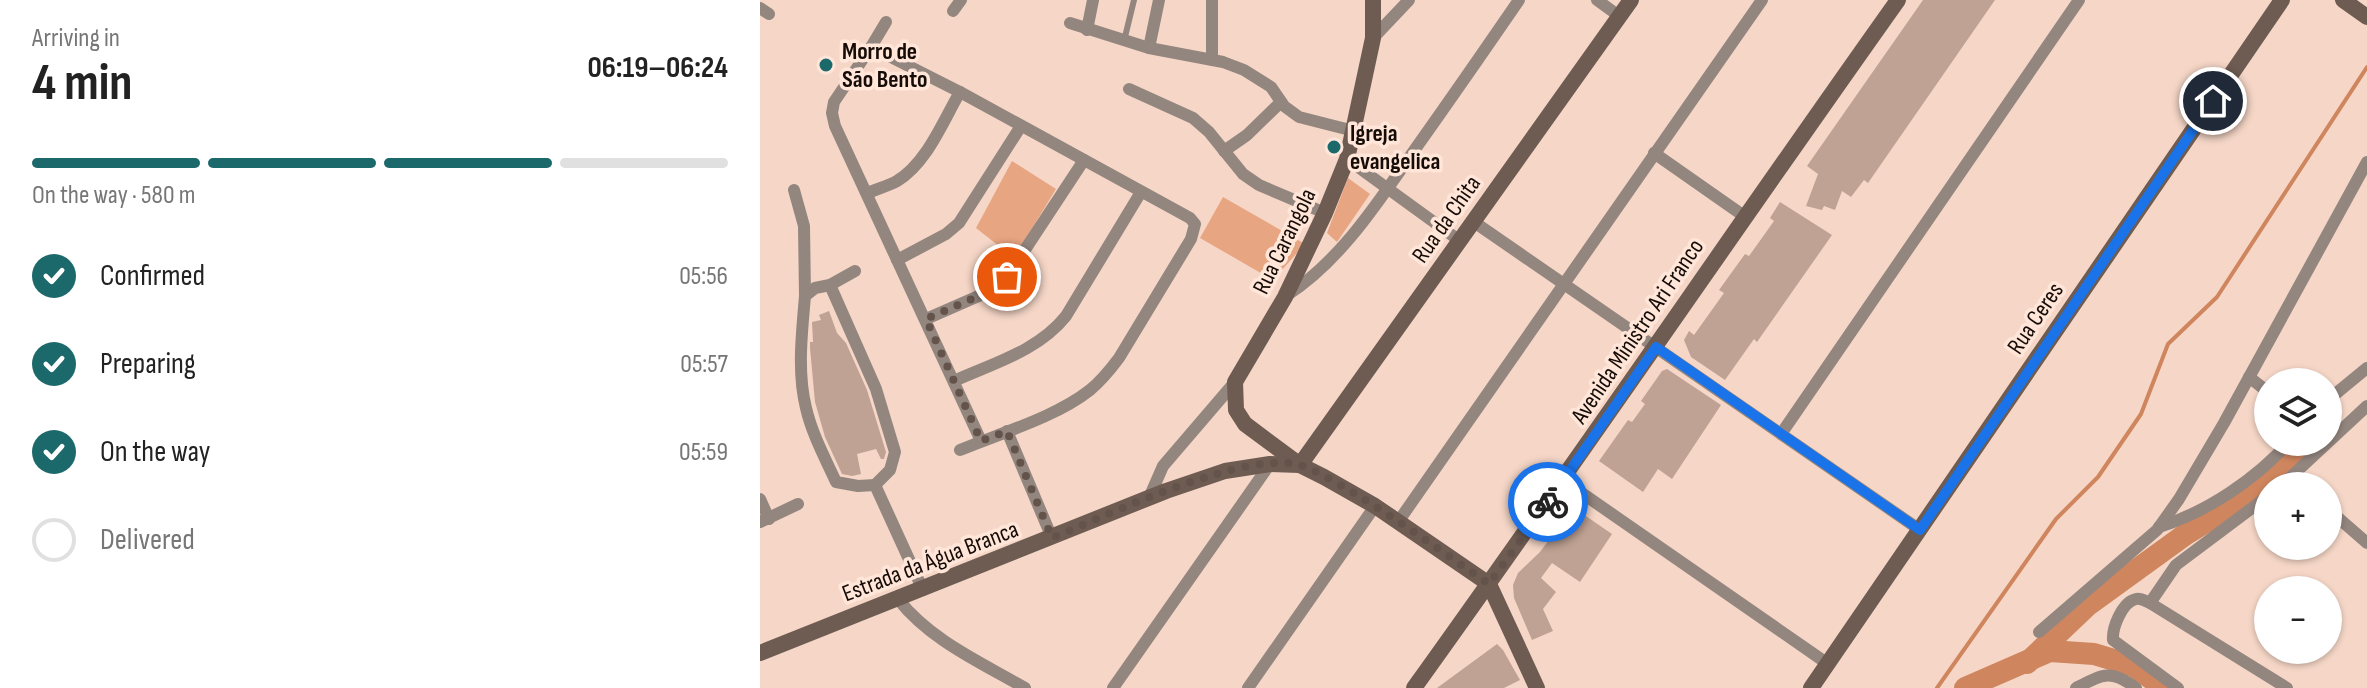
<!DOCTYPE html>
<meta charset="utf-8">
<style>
body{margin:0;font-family:"Sofia Sans Condensed",sans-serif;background:#f2f2f2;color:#222;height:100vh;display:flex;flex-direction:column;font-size:30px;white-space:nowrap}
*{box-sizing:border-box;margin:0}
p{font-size:26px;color:#767676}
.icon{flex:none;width:44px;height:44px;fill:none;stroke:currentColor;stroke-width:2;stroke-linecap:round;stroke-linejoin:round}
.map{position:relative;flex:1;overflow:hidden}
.side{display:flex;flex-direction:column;background:#fff;width:760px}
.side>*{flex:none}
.controls{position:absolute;left:1494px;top:368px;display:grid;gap:16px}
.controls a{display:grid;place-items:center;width:88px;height:88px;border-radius:50%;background:#fff;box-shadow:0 2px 6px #0004;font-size:40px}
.pin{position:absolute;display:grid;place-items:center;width:68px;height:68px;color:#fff;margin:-34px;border:4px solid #fff;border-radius:50%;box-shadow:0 2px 8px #0007}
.courier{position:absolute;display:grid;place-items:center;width:80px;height:80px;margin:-40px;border:6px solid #1a73e8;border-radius:50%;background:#fff;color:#222;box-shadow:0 2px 10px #0007}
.head em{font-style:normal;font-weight:700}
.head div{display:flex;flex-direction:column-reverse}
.head{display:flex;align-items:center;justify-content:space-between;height:136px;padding:0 32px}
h1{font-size:52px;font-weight:700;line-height:60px}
.bar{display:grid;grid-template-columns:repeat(4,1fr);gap:12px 8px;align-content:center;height:96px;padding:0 32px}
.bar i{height:10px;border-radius:6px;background:#e0e0e0}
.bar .on{background:#1c696c}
.bar p{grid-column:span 4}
ol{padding:0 32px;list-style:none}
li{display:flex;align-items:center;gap:24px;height:88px}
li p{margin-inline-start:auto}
li .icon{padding:8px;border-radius:50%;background:#1c696c;color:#fff;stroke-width:4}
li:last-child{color:#767676}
li i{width:44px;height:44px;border:4px solid #e0e0e0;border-radius:50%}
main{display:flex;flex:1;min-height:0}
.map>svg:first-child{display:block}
</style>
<main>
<section class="side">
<div class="head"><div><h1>4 min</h1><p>Arriving in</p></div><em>06:19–06:24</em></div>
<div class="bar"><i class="on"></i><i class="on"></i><i class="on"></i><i></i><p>On the way · 580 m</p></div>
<ol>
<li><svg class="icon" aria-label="check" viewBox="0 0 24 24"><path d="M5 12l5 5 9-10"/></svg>Confirmed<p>05:56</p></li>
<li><svg class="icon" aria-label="check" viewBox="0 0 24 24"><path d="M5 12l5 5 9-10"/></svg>Preparing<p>05:57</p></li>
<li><svg class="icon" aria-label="check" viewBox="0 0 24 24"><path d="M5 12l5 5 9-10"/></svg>On the way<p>05:59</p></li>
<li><i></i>Delivered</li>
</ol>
</section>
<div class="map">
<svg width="1607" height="688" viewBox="0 0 1607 688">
<rect width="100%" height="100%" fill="#f6d7c7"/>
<g fill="#e8a582">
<path d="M252,161L296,189L254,258L216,228Z"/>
<path d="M588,178L610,194L577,242L567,233Z"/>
<path d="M463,197L545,244L513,280L440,238Z"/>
</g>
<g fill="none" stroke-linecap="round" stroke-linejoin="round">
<path stroke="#cf865e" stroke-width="4" d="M1177,688L1296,519L1338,477L1381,414L1408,344L1457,297L1607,67"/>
<g stroke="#cf865e" stroke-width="22">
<path d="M1267,663L1328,605L1426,534L1475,504L1512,473L1539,456L1546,442"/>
<path d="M1205,688L1290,651L1334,654L1374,666L1404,688"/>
</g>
</g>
<g fill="#bfa293">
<path d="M1163,0H1235L1108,183L1104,180L1091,197L1082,191L1075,210L1064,206L1062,210L1046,206L1058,174L1047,166Z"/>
<path d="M1020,202L1072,235L997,342L994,339L965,380L931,357L924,340L929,331L934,335L964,293L959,290L985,254L989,256L1014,221L1010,218Z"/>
<path d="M69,311L77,333L86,343L107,390L126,452L124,459H121L116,449L97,454L101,474L92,476L82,474L65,437L55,402L50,348V342H53L52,322L61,320L59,315Z"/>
<path d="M907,369L961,405L912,479L898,469L883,492L839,461L868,420L872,422L885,404L881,401L902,371Z"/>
<path d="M820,512L852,534L820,582L792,563L781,578L796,592L783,609L793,631L772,640L754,598L753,585L758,573L780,552L809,513Z"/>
<path d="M737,644L743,650L760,680L744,688H677Z"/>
</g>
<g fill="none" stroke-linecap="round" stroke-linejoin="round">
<path stroke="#93867f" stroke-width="6" d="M364,41L374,0"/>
<g stroke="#93867f" stroke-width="12">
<path d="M837,0L859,16"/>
<path d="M0,8L9,14"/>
<path d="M193,11L201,0"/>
<path d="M310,23L389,48L463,62L484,70L511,87L524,106L539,117L594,131"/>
<path d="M327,30L333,0"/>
<path d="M613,38L649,0"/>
<path d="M111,47L126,22"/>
<path d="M389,48L399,0"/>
<path d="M452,60V0"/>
<path d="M369,89L433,118L449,132L483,174L499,185L565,213"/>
<path d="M464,151L487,135L521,102"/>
<path d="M894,153L984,216"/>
<path d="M587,159L700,241"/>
<path d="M34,190L44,226L45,296"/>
<path d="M107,193C117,189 128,186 137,181C167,163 183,121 200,92"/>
<path d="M714,222L1160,530"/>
<path d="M137,260L186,234L199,223L261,126"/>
<path d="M95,271L70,285L55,288L45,296C42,332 37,372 46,408C52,434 65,458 76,482L98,486L115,485L163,590"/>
<path d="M70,285L116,389L135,452L130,470L115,485"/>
<path d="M526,296C582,260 620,199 658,145C692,97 726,48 759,0"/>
<path d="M166,319L230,291L247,277L324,160"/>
<path d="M1489,377L1508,392"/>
<path d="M194,381C234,363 278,351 306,316L381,192"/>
<path d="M1568,400L1607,368"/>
<path d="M247,431L292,538"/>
<path d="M1021,434L1319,0"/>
<path d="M200,450C241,433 296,417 330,390C341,381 350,370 359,358L431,239L435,224L430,218L200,92L111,47L74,102L72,113L75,126L221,441"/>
<path d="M803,480L1068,664"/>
<path d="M1521,486L1607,406"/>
<path d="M389,498L403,466L475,382"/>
<path d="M0,499L9,519"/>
<path d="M1568,509L1607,543"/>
<path d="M0,522L38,504"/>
<path d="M638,522L1002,0"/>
<path d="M1399,527C1447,512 1496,479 1529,442"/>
<path d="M138,599C170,640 220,662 265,688"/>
<path d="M1390,603L1416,565L1508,496"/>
<path d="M1279,632L1397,530L1419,499L1464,423L1607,162"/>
<path d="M353,688L510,464"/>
<path d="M488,688L615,506"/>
<path d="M1316,688C1343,674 1351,669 1376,688"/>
<path d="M1418,688L1353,640C1352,628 1362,602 1376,599C1381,598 1385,601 1390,603L1527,688"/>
</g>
<g stroke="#6e5c53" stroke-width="16">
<path d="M1583,0L1607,17"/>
<path d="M540,465L871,0"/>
<path d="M540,465L485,424L476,410L475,382L525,297L565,213L587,159L613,38V0"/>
<path d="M0,653L406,491L465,471L510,464L540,465L564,477L615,506L729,584L777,688"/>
<path d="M654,688C818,460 976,228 1138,0"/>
<path d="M1051,688L1522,0"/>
</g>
</g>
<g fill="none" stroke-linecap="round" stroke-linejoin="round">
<path stroke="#64534a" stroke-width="8" stroke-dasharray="0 14.4" d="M247,277L230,291L166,319L221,441L247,431L292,538C346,516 489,447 543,466C561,473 580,485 597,495C642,522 685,554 729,584L788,502"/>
<path stroke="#1a73e8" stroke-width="10" d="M788,502L896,347L1160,530L1453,101"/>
</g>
<g fill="#1c696c" stroke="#ffe6d9" stroke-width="3">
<circle cx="66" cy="65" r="8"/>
<circle cx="574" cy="147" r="8"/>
</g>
<g text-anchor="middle" stroke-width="7" stroke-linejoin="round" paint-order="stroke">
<g font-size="24" font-weight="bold" fill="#160c07" stroke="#ffe6d9" text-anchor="start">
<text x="82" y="59">Morro de<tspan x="82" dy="28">São Bento</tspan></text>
<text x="590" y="141">Igreja<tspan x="590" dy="28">evangelica</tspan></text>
</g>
<g font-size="24" fill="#160c07" stroke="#ffe6d9">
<text transform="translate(686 219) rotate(-55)" y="8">Rua da Chita</text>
<text transform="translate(524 241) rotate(-64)" y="8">Rua Carangola</text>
<text transform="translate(1275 318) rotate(-56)" y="8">Rua Ceres</text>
<text transform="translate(877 331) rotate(-56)" y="8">Avenida Ministro Ari Franco</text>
<text transform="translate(170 561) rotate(-21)" y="8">Estrada da Água Branca</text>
</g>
</g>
</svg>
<div class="controls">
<a><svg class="icon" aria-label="layers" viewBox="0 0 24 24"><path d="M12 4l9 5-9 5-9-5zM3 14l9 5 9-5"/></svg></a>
<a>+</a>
<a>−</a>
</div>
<div class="pin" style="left:247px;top:277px;background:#ea580c"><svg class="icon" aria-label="bag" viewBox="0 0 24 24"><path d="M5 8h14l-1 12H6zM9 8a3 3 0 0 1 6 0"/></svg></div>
<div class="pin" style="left:1453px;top:101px;background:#1f2937"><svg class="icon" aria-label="home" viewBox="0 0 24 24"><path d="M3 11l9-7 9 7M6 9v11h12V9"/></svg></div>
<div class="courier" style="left:788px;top:502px"><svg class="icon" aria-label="bike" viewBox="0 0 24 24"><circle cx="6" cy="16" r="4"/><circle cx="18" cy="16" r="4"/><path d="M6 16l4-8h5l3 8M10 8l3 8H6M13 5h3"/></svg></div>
</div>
</main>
